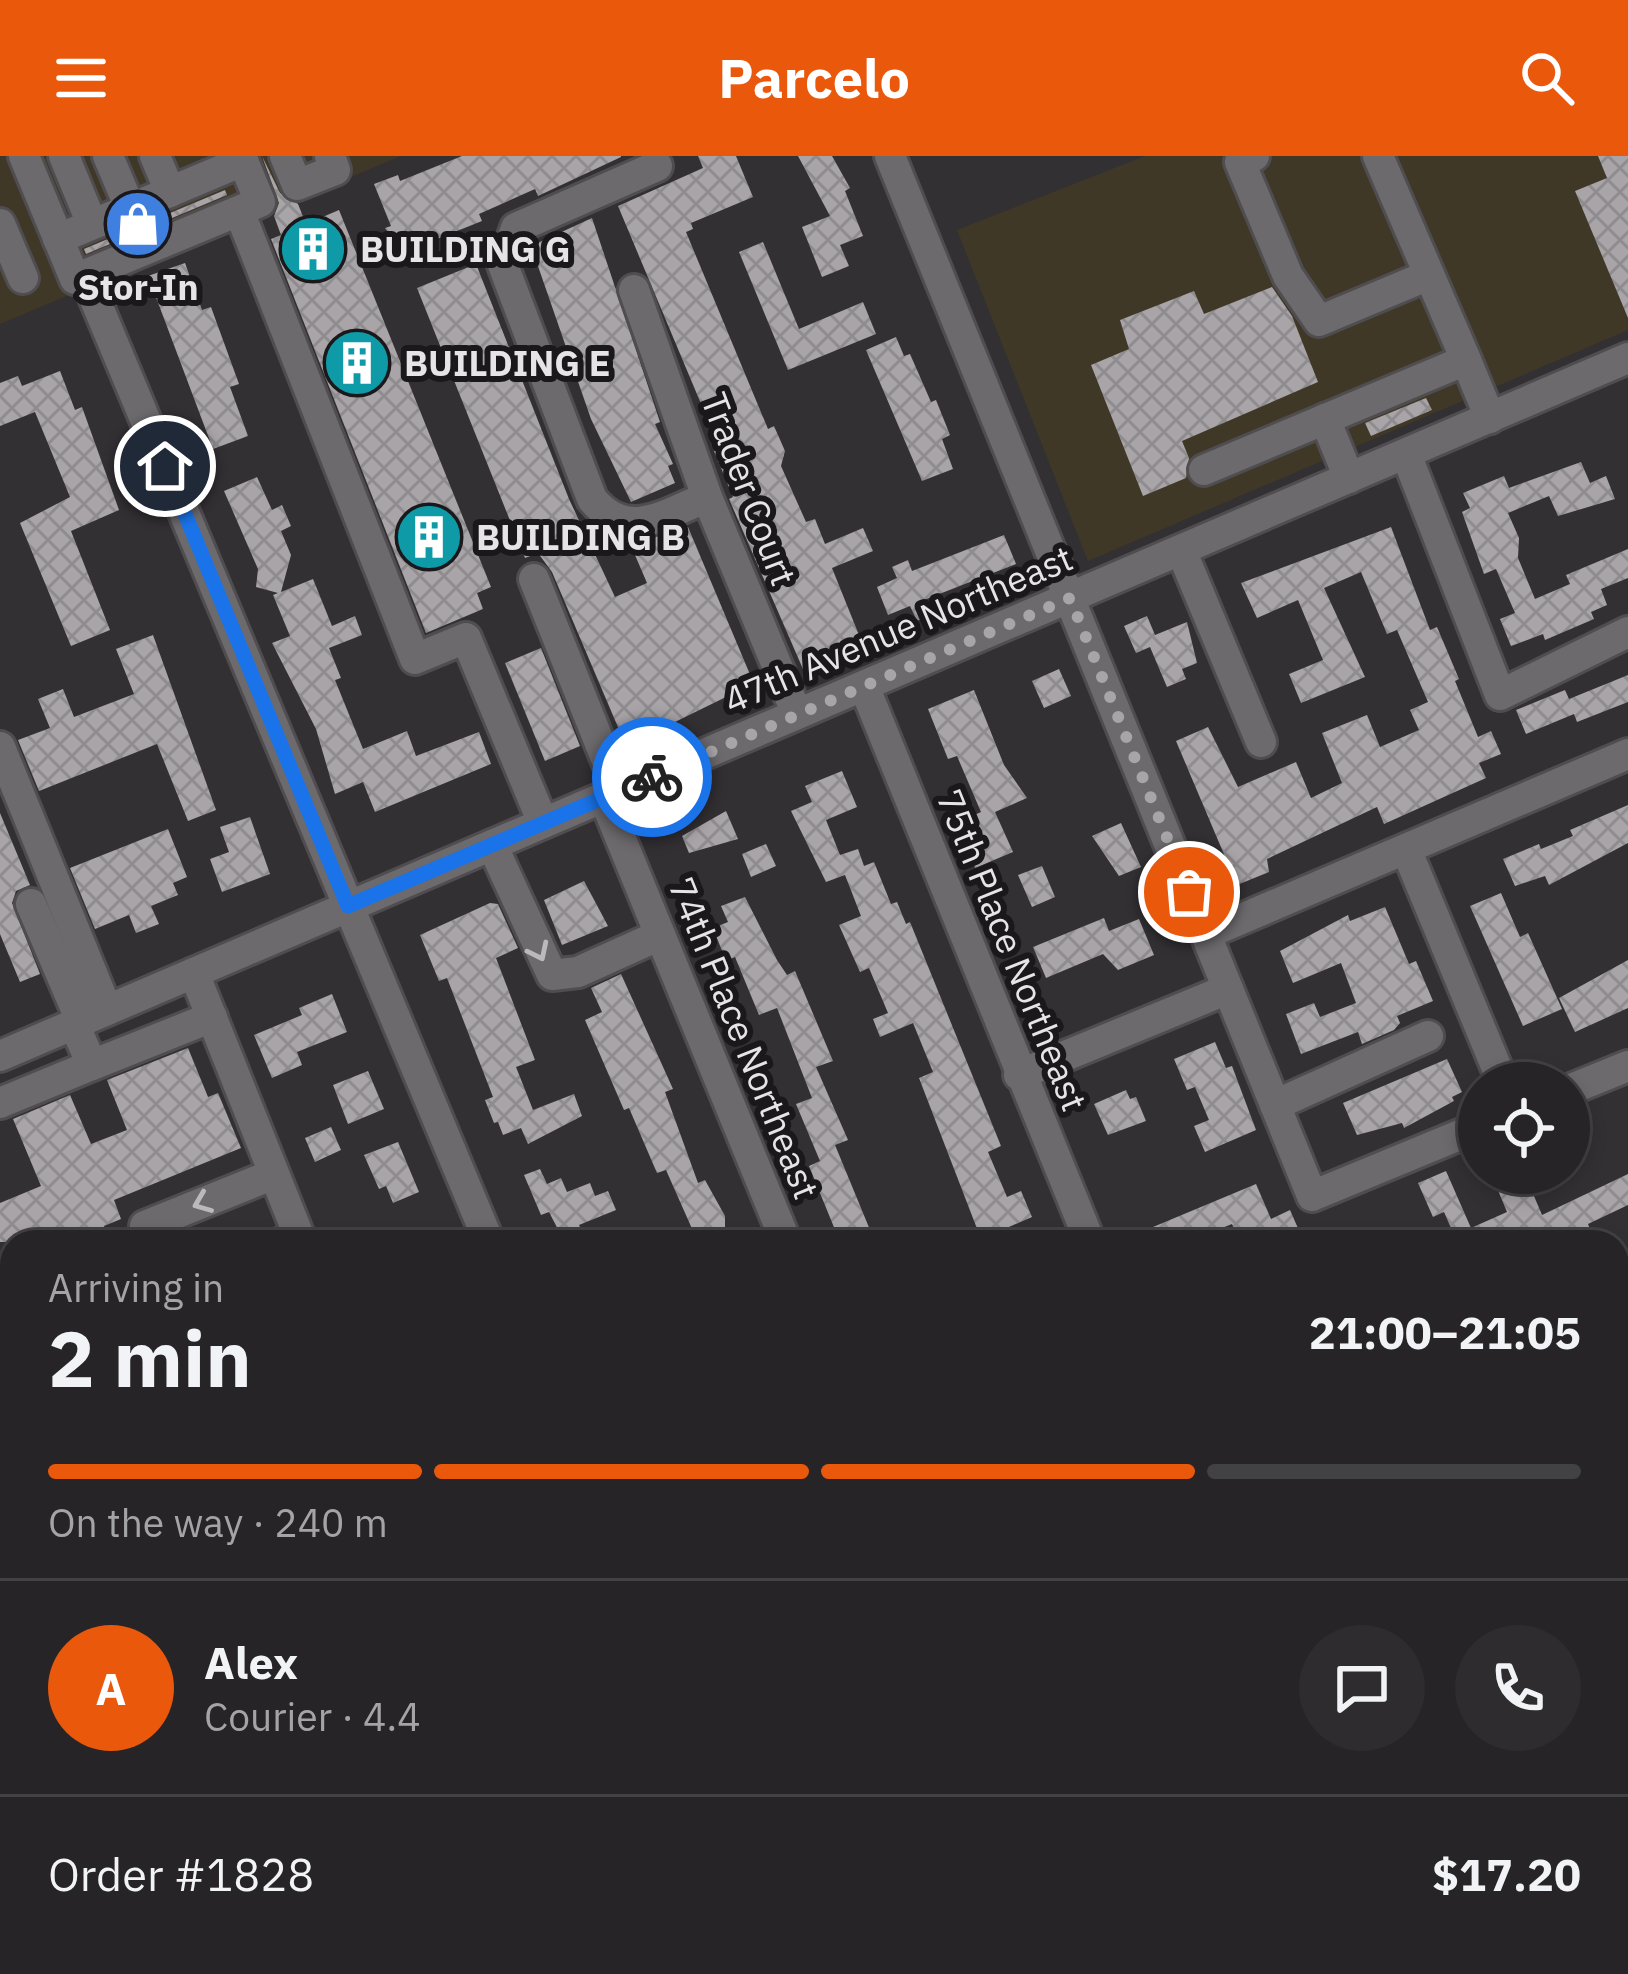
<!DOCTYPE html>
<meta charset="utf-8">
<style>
body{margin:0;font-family:"IBM Plex Sans",sans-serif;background:#2e2c2e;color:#f1f3f6;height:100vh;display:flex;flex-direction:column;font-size:45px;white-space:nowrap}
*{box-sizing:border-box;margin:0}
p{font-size:39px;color:#a4a4a7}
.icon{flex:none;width:66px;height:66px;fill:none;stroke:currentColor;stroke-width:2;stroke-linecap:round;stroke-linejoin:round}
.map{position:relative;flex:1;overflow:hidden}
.details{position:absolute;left:0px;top:1074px;width:1629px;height:744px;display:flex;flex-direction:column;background:#262426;border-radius:36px 36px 0 0;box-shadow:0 6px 18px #0003,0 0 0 3px #424143}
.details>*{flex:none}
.tools{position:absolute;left:1458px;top:906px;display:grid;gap:24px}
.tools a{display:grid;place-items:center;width:132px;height:132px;border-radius:50%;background:#262426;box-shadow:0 6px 18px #0003,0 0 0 3px #424143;font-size:60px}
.pin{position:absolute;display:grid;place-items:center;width:102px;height:102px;color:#fff;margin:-51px;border:6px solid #fff;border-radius:50%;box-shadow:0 3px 12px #0007}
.courier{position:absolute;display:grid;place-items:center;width:120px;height:120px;margin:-60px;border:9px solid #1a73e8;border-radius:50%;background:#fff;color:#222;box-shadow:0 3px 15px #0007}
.headline em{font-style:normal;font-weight:700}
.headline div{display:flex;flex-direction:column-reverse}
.headline{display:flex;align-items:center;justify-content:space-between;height:204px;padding:0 48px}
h1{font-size:78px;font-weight:700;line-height:90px}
.bar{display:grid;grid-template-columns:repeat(4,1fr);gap:18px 12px;align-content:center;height:144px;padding:0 48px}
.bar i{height:15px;border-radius:9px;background:#424143}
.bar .current{background:#ea580c}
.bar p{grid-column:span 4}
.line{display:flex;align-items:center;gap:30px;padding:0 48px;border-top:3px solid #424143}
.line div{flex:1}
.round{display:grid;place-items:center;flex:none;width:126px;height:126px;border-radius:63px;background:#2e2c2e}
header{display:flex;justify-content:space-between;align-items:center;height:156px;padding:0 48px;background:#ea580c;color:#fff;font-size:54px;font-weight:700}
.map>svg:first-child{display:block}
</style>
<header><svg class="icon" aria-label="menu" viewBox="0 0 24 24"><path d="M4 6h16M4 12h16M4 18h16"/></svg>Parcelo<svg class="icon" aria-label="search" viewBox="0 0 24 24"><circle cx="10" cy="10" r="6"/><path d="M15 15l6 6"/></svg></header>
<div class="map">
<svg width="1628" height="1818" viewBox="0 0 1628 1818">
<defs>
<pattern id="building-cross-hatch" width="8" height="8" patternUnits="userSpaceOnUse" patternTransform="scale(3)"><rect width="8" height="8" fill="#a8a4a8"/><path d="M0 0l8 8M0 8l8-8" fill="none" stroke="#8f8c8f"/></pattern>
</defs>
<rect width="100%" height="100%" fill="#333033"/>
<g fill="#3f3827">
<path d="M0,0H401L0,168Z"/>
<path d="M1145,0H1628V174L1088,405L957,74Z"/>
</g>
<g fill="url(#building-cross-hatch)">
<path d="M262,0L280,37L298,48L306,68L339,54L491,431L477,437L483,453L426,477L271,83L281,79L274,60L279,47Z"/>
<path d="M462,0H621V1L538,40L535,33L479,58L482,65L402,97L385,72L391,70L374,28L398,19L400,25Z"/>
<path d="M698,0H736L753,41L691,67L693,73L686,76L768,273L774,270L785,295L781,310L806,366L815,363L825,388L863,372L873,395L832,412L865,494L806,520L729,343L733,341L714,295L720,293L618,50L703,12Z"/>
<path d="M798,0H832L850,32L845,35L863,80L840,89L849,110L822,121L802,71L830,60Z"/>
<path d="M1598,0H1628V162L1575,35L1607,22Z"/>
<path d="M225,34L227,39L86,98L84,93Z"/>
<path d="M592,62L660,266L655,268L673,308L668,310L675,327L631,346L591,263L531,90Z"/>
<path d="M763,86L799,173L863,146L876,178L788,214L739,96Z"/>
<path d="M185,107L202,154L211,151L239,228L230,231L248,280L213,293L148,120Z"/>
<path d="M476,108L569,343L615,441L647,427L629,385L688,371L754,528L743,532L746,539L728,547L726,541L626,590L552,416L538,397L525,402L417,132Z"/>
<path d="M1272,131L1292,160L1318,226L1182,285L1189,302L1186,322L1143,340L1091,209L1129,193L1120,164L1194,135L1204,158Z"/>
<path d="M896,181L904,200L910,198L931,246L936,244L950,279L942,283L953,313L922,325L866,194Z"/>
<path d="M60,215L75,254L82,251L119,354L71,375L110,474L71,490L20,367L70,341L35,256L0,270V227L18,220L22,230Z"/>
<path d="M1426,242L1432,254L1371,280L1365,267Z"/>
<path d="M1581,306L1590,327L1606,320L1615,343L1558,360L1549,340L1508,357L1519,382L1518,402L1535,443L1570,428L1566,419L1628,393V422L1601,433L1607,449L1591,456L1594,463L1545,484L1543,478L1511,490L1500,463L1515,457L1496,413L1484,418L1462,356L1470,352L1463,337L1504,320L1509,332Z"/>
<path d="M257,321L272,354L282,349L291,370L281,375L291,399L281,436L313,423L332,470L355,460L362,479L329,492L341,522L335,524L363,593L407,575L416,600L479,576L491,608L375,656L363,626L335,638L316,573L272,487L290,480L273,439L278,437L256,431L258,413L224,335Z"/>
<path d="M1391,371L1430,474L1437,471L1459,523L1455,525L1478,581L1491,575L1501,598L1479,607L1486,622L1384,668L1377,651L1267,703L1269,716L1237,729L1176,585L1208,571L1238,631L1296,606L1311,642L1342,627L1322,577L1367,559L1380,591L1419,574L1410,554L1428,546L1397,474L1387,478L1361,416L1324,432L1365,521L1301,547L1289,518L1323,504L1298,444L1257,462L1241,427Z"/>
<path d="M1004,379L1016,408L924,444L930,459L917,465L910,450L888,459L877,431L897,422L892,411L908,404L912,415Z"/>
<path d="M1147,460L1155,479L1187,466L1197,507L1182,513L1186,523L1167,531L1150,491L1136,497L1124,470Z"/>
<path d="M153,479L216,654L188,665L157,588L39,635L18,584L50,572L38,543L63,533L74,561L134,538L116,493Z"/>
<path d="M541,492L580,590L545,605L505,507Z"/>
<path d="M1059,513L1071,540L1044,552L1032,525Z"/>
<path d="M1628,519V546L1577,566L1574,558L1526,578L1516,554L1565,534L1569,543Z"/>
<path d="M974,534L1004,609L1027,642L995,656L1013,696L975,712L959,666L981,656L957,600L948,603L928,553Z"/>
<path d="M842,615L857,651L826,664L840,699L858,693L864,710L874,706L891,748L897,746L906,768L910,766L1001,990L988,996L1007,1041L1021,1035L1032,1061L981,1083L919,922L933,916L913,867L880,881L873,863L888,857L869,812L860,816L839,769L861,760L845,719L826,726L791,655L812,646L805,630Z"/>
<path d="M1628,649V687L1549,729L1545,720L1515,730L1503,703L1539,688L1541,693L1573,680L1570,674Z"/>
<path d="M726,655L738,683L689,697L682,680Z"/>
<path d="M0,657L30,729L16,735L12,747L40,818L20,826L0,778Z"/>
<path d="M250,661L270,718L222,736L210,703L229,696L220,671Z"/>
<path d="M1121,667L1141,711L1119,720L1092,680Z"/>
<path d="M168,673L187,721L173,727L178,739L151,750L159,768L136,777L129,759L95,773L70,712Z"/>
<path d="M766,688L776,710L751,721L742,698Z"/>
<path d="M1042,710L1055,741L1032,751L1018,719Z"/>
<path d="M584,725L608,770L562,789L544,744Z"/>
<path d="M1501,737L1520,781L1528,777L1562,853L1523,870L1470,750Z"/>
<path d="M745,741L777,804L787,819L795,815L833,905L816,911L848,984L835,989L875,1086H840L809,1010L820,1005L796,948L812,942L777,852L759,859L735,801L726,805L713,772L728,766L721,750Z"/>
<path d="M490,747L498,748L518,792L496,802L535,904L516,911L533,954L574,938L582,960L528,988L521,972L503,979L498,966L494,967L485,944L493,941L447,822L439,825L420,779Z"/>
<path d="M1385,751L1409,808L1416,805L1433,845L1397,860L1400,867L1394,874L1362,888L1358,876L1301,898L1286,858L1314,847L1320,861L1356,847L1341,807L1293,827L1280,795L1348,759L1350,765Z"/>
<path d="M1104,762L1109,775L1139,763L1154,799L1118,814L1103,798L1046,822L1033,791Z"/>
<path d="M1628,804V852L1575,876L1559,842Z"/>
<path d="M621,818L673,933L665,936L698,1027L705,1024L725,1060V1072L697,1084L666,1014L657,1017L629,952L624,954L585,864L602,856L591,832Z"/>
<path d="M332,838L347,876L297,896L302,909L272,922L254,879L302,859L299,852Z"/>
<path d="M1215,886L1226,912L1232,910L1256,974L1205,996L1194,970L1209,964L1195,931L1187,934L1174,903Z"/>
<path d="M188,892L208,941L218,937L241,992L114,1044L121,1063L104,1070L110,1086H0V1047L41,1030L13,963L70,939L91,988L127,974L107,924Z"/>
<path d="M1447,903L1462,936L1452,941L1454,945L1404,972L1402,967L1357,979L1343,947Z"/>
<path d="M368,915L384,953L348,968L333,929Z"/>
<path d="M1126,934L1130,943L1136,941L1146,965L1108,979L1094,948Z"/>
<path d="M331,971L341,994L315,1006L305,982Z"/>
<path d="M398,986L419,1036L393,1047L386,1030L379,1033L364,999Z"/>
<path d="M540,1013L547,1028L561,1022L567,1036L590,1027L595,1040L608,1035L616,1054L579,1069L583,1078L564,1085L549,1056L541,1059L524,1019Z"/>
<path d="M1446,1015L1471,1072L1507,1056L1497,1032L1526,1021L1542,1059L1628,1018V1049L1588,1068L1592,1078L1572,1086H1438L1454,1079L1444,1056L1433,1061L1418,1027Z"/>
<path d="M1256,1028L1271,1063L1290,1054L1304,1086H1239L1232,1068L1187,1086H1160L1153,1071Z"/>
</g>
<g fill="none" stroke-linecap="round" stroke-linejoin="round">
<g stroke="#504d50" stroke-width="36">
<g id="minor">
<path d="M24,0L75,123L260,46L241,0"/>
<path d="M64,0L92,68"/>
<path d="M108,0L130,52"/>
<path d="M155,0L170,36"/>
<path d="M285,0L297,29L335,14L330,0"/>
<path d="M890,0L1312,1040L1479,971"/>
<path d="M1254,0L1240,6L1288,120L1319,165L1429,119"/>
<path d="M1378,0L1466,204"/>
<path d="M657,10L516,72L503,109L592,343C627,386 664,359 707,341"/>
<path d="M0,68L23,122"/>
<path d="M245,70L415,503L466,482L543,667"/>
<path d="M58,83L243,5"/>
<path d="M91,134L489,1086"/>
<path d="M634,134L707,341L797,558"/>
<path d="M1325,263L1349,322"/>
<path d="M1406,298L1500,539L1628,476"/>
<path d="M1204,314L1466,204L1490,262"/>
<path d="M1181,394L1261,586"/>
<path d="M534,423L619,635"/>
<path d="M864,530L1090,1086"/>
<path d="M0,591L107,854"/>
<path d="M604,642L786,1086"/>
<path d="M492,689L552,819L578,816L660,779"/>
<path d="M1406,693L1503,927"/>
<path d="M31,748L81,865"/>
<path d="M1206,778L1628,598"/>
<path d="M194,817L299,1080L283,1086"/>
<path d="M0,900L1628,202"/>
<path d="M92,909L212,861"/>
<path d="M1019,919L1228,833"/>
<path d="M1569,934L1628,910"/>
<path d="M0,947L92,909L74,868"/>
<path d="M1275,949L1428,880"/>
<path d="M151,1086L145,1070L274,1018"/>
<path d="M1617,1124L1628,1120"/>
<path d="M0,1188L5,1202"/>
<path d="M0,1344L12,1374"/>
<path d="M1617,1395L1628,1391"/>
<path d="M0,1412L12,1407"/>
<path d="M0,1601L12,1596"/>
<path d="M1617,1662L1628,1658"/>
<path d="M1617,1724L1628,1751"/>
<path d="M0,1801L12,1796"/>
<path d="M188,1806L192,1818"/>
<path d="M331,1806L335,1818"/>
<path d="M477,1806L482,1818"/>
<path d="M782,1806L787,1818"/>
<path d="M1078,1806L1083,1818"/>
<path d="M1405,1806L1410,1818"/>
<path d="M1441,1806L1446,1818"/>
<path d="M1250,1818L1279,1806"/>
</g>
</g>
<use href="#minor" stroke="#6d6a6e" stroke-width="30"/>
</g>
<defs><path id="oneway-chevron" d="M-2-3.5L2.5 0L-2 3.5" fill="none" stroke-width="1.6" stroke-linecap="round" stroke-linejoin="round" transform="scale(3)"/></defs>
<g stroke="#bcb9bc">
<use href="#oneway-chevron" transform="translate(539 796) rotate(64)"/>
<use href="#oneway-chevron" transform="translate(202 1047) rotate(158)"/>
</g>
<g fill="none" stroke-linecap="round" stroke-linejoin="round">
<path stroke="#a7a5a7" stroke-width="12" stroke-dasharray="0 21.6" d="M652,621L1070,442L1189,736"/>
<path stroke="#1a73e8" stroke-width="15" d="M165,310L348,750L652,621"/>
</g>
<defs>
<g id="shop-disc" transform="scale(3.45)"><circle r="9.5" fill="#3f7fe0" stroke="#1a181a"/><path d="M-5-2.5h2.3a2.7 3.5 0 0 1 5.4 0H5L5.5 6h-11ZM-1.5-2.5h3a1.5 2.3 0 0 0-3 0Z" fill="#fff"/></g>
<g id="building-disc" transform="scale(3.45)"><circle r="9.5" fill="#0f9aa8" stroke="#1a181a"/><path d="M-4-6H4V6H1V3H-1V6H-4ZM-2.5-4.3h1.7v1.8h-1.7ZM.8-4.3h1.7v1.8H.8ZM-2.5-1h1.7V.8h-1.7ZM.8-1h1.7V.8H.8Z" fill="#fff"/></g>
</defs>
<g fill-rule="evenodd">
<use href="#shop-disc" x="138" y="68"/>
<use href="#building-disc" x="313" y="93"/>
<use href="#building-disc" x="357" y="207"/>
<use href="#building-disc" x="429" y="381"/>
</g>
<g text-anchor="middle" stroke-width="12" stroke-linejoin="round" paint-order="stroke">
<g font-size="36" font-weight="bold" fill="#e6e4e6" stroke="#1a181a" text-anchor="start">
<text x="360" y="106">BUILDING G</text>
<text x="138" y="144" text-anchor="middle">Stor-In</text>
<text x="404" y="220">BUILDING E</text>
<text x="476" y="394">BUILDING B</text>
</g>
<g font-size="36" fill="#e6e4e6" stroke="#1a181a">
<text transform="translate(749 333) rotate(69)" y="13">Trader Court</text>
<text transform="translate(898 473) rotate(-23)" y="13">47th Avenue Northeast</text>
<text transform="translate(1012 794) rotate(68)" y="13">75th Place Northeast</text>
<text transform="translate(744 882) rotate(68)" y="13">74th Place Northeast</text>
</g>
</g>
</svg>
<div class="tools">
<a><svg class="icon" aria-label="locate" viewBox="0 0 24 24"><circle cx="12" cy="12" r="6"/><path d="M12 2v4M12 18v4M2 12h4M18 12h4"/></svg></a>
</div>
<div class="pin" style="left:1189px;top:736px;background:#ea580c"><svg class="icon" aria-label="bag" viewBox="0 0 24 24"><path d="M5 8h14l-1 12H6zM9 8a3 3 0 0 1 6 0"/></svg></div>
<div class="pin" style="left:165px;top:310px;background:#1f2937"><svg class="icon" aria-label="home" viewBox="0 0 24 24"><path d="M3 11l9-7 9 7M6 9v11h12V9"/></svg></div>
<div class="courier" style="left:652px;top:621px"><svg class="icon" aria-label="bike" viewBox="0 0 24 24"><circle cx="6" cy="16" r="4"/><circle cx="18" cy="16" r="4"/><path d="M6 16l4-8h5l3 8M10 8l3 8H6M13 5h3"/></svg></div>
<section class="details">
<div class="headline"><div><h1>2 min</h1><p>Arriving in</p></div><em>21:00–21:05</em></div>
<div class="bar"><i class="current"></i><i class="current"></i><i class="current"></i><i></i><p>On the way · 240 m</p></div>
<div class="line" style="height:216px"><b class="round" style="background:#ea580c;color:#fff">A</b><div><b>Alex</b><p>Courier · 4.4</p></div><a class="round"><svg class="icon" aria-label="chat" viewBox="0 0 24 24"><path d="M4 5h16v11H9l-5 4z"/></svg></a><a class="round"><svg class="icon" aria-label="phone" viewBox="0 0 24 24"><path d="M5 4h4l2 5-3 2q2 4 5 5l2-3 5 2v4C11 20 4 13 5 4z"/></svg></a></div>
<div class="line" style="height:156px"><div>Order #1828</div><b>$17.20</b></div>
</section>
</div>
